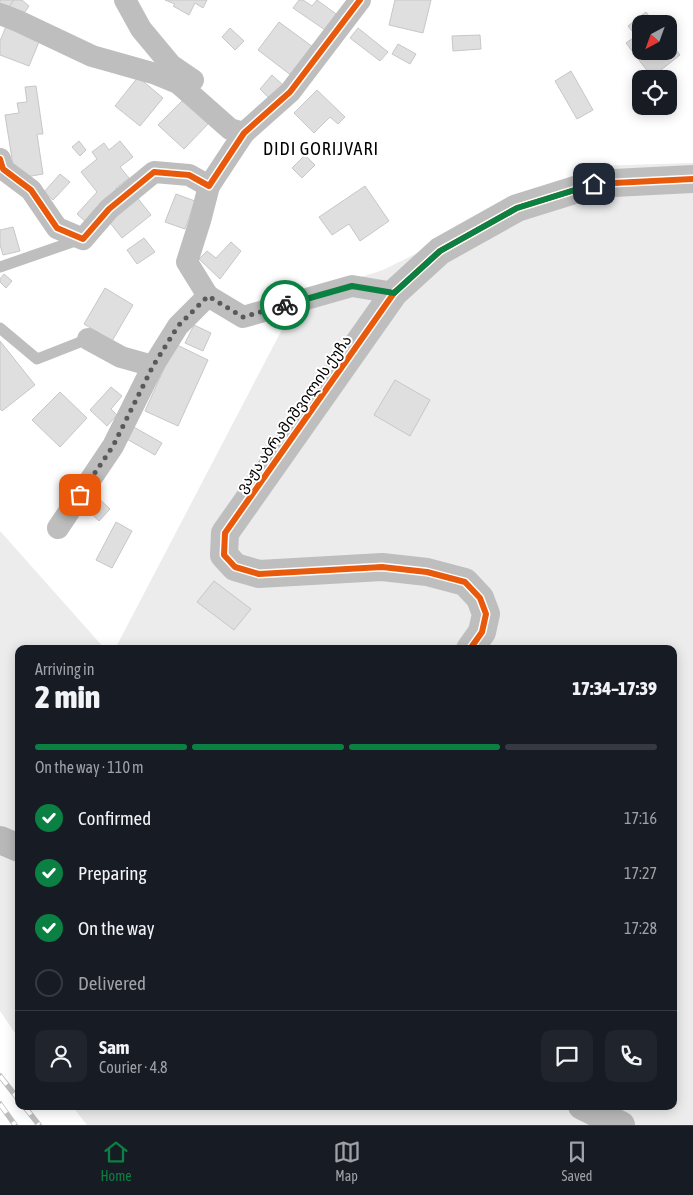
<!DOCTYPE html>
<meta charset="utf-8">
<style>
body{margin:0;font-family:"Asap Condensed","Noto Sans Georgian",sans-serif;background:#20242c;color:#f1f3f6;height:100vh;display:flex;flex-direction:column;font-size:19px;white-space:nowrap}
*{box-sizing:border-box;margin:0}
p{font-size:16px;color:#9ea1a6}
.icon{flex:none;width:28px;height:28px;fill:none;stroke:currentColor;stroke-width:2;stroke-linecap:round;stroke-linejoin:round}
.map{position:relative;flex:1;overflow:hidden}
.details{position:absolute;left:15px;top:645px;width:662px;height:465px;display:flex;flex-direction:column;background:#171b24;border-radius:10px;box-shadow:0 2px 12px #0003}
.details>*{flex:none}
.needle{width:32px;rotate:221deg}
.buttons{position:absolute;left:632px;top:15px;display:grid;gap:10px}
.buttons a{display:grid;place-items:center;width:45px;height:45px;border-radius:10px;background:#171b24;box-shadow:0 2px 12px #0003;font-size:25px}
.pin{position:absolute;display:grid;place-items:center;width:42px;height:42px;color:#fff;margin:-21px;border-radius:10px;box-shadow:0 2px 8px #0006}
.courier{position:absolute;display:grid;place-items:center;width:50px;height:50px;margin:-25px;border:4px solid #0b8043;border-radius:50%;background:#fff;color:#222;box-shadow:0 1px 6px #0007}
.head em{font-style:normal;font-weight:800}
.head div{display:flex;flex-direction:column-reverse}
.head{display:flex;align-items:center;justify-content:space-between;height:85px;padding:0 20px}
h1{font-size:32px;font-weight:800;line-height:38px}
.bar{display:grid;grid-template-columns:repeat(4,1fr);gap:8px 5px;align-content:center;height:60px;padding:0 20px}
.bar i{height:6px;border-radius:4px;background:#363941}
.bar .active{background:#0b8043}
.bar p{grid-column:span 4}
.line{display:flex;align-items:center;gap:12px;padding:0 20px;border-top:1px solid #363941}
.line div{flex:1}
.round{display:grid;place-items:center;flex:none;width:52px;height:52px;border-radius:10px;background:#20242c}
ol{padding:0 20px;list-style:none}
li{display:flex;align-items:center;gap:15px;height:55px}
li p{margin-inline-start:auto}
li .icon{padding:5px;border-radius:50%;background:#0b8043;color:#fff;stroke-width:4}
li:last-child{color:#9ea1a6}
li i{width:28px;height:28px;border:2px solid #363941;border-radius:50%}
.dock{display:flex;justify-content:space-around;align-items:center;height:70px;border-top:1px solid #363941;background:#171b24;font-size:14px;color:#9ea1a6}
.dock a{display:grid;justify-items:center;gap:2px}
.dock .active{color:#0b8043}
.map>svg:first-child{display:block}
</style>
<div class="map">
<svg width="693" height="1125" viewBox="0 0 693 1125">
<rect width="100%" height="100%" fill="#fff"/>
<g fill="#ececec">
<path d="M693,163V1125H87L72,1106H674V649H115L299,297L383,270L592,166Z"/>
<path d="M0,531L105,649H19V1039L0,1011Z"/>
</g>
<g fill="#dfdfdf" stroke="#c7c7c7">
<path d="M0,0H14L9,7L0,6Z"/>
<path d="M14,0H22L29,6L22,16L9,7Z"/>
<path d="M165,0H207L203,8L195,3L189,15L173,6L175,4Z"/>
<path d="M299,0H303L312,6L317,0L339,16L328,32L293,8Z"/>
<path d="M395,0H431L423,33L389,25Z"/>
<path d="M646,12L655,24H641V51H669V41L680,55L652,77L626,43L636,36L628,26Z"/>
<path d="M279,22L313,47L292,76L258,50Z"/>
<path d="M7,24L41,37L29,66L0,55V41Z"/>
<path d="M230,28L244,41L235,50L222,37Z"/>
<path d="M358,28L388,52L380,61L350,38Z"/>
<path d="M480,35L481,49L453,51L452,36Z"/>
<path d="M398,44L416,54L410,64L392,54Z"/>
<path d="M571,71L593,110L577,119L555,81Z"/>
<path d="M272,75L284,86L271,100L260,89Z"/>
<path d="M138,77L163,98L140,126L115,106Z"/>
<path d="M36,86L43,134H37L43,174L20,178L14,171L5,115L19,113L17,103L27,102L25,87Z"/>
<path d="M317,90L345,117L338,124L330,117L314,133L294,113Z"/>
<path d="M184,99L209,123L184,149L158,125Z"/>
<path d="M79,141L86,150L80,156L72,147Z"/>
<path d="M120,141L133,157L120,167L129,178L116,188L120,193L88,224L77,214L97,192L81,172L97,159L92,152L104,143L109,150Z"/>
<path d="M305,155L315,165L302,178L292,168Z"/>
<path d="M60,174L70,182L53,200L44,192Z"/>
<path d="M365,186L389,221L360,241L349,224L332,235L319,217Z"/>
<path d="M176,194L195,201L185,229L165,222Z"/>
<path d="M136,196L151,215L122,238L107,219Z"/>
<path d="M13,227L20,251L3,255L0,245V230Z"/>
<path d="M144,238L155,252L137,264L127,250Z"/>
<path d="M231,242L241,251L220,279L199,259L207,251L216,258Z"/>
<path d="M4,274L12,281L6,288L0,282V279Z"/>
<path d="M105,288L133,305L112,341L84,324Z"/>
<path d="M194,325L211,333L203,351L185,343Z"/>
<path d="M0,341L35,385L2,411L0,409Z"/>
<path d="M175,344L208,360L178,426L145,411Z"/>
<path d="M395,380L430,400L410,436L374,415Z"/>
<path d="M111,387L122,396L111,409L117,415L107,426L90,410Z"/>
<path d="M60,392L87,418L60,447L32,420Z"/>
<path d="M132,426L162,443L155,455L125,438Z"/>
<path d="M95,495L110,509L99,521L84,507Z"/>
<path d="M116,522L132,531L112,568L96,560Z"/>
<path d="M214,581L251,609L234,630L197,602Z"/>
</g>
<g fill="none" stroke-linecap="round" stroke-linejoin="round">
<g stroke="#bebebe" stroke-width="11">
<path d="M0,267L81,239"/>
<path d="M0,328L37,359L88,339"/>
</g>
<g stroke="#bebebe" stroke-width="22">
<path d="M125,0L141,29L171,65L193,80"/>
<path d="M0,14L18,21L92,56L156,74L178,83L230,129L244,133"/>
<path d="M0,159L3,169L31,190L57,228L83,239L109,209L154,172L189,175L209,186L244,133L290,92L360,0"/>
<path d="M208,296L187,262L200,221L209,186"/>
<path d="M88,339L121,357L153,366"/>
<path d="M58,528L113,446L153,366L178,326L208,296L243,317L352,286L394,293"/>
</g>
<path stroke="#bebebe" stroke-width="28" d="M470,649L482,632L486,614L480,598L465,582L427,572L382,567L259,574L235,567L224,555L225,533L394,293L440,251L517,208L594,184L693,179"/>
<g stroke="#b8b8b8" stroke-width="28">
<path d="M0,840L19,848"/>
<path d="M582,1106L621,1125"/>
</g>
<g stroke="#bebebe" stroke-width="5.5">
<g id="rail">
<path d="M0,1076L19,1100"/>
<path d="M0,1104L15,1125"/>
<path d="M24,1106L39,1125"/>
</g>
</g>
<use href="#rail" stroke="#fff" stroke-width="4" stroke-dasharray="11" stroke-linecap="butt"/>
<g stroke="#fff" stroke-width="9">
<g id="cycleway">
<path d="M0,159L3,169L31,190L57,228L83,239L109,209L154,172L189,175L209,186L244,133L290,92L360,0"/>
<path d="M470,649L482,632L486,614L480,598L465,582L427,572L382,567L259,574L235,567L224,555L225,533L394,293L440,251L517,208L594,184L693,179"/>
</g>
</g>
<use href="#cycleway" stroke="#e8590c" stroke-width="6"/>
</g>
<g fill="none" stroke-linecap="round" stroke-linejoin="round">
<path stroke="#595959" stroke-width="5" stroke-dasharray="0 9" d="M80,495L113,446L153,366L178,326L208,296L243,317L285,305"/>
<path stroke="#0b8043" stroke-width="6" d="M285,305L352,286L394,293L440,251L517,208L594,184"/>
</g>
<g text-anchor="middle" stroke-width="4" stroke-linejoin="round" paint-order="stroke">
<g font-size="15" fill="#000" stroke="#fff">
<text transform="translate(294 414) rotate(-55)" y="5">ვაჟა აბრამიშვილის ქუჩა</text>
</g>
<g font-size="18" letter-spacing="1" fill="#000" stroke="#fff">
<text x="321" y="155">DIDI GORIJVARI</text>
</g>
</g>
</svg>
<div class="buttons">
<a><svg class="needle" viewBox="-14 -14 28 28"><path d="M0-13l5 13h-10z" fill="#e53935"/><path d="M0 13l5-13h-10z" fill="#9ea1a6"/></svg></a>
<a><svg class="icon" aria-label="locate" viewBox="0 0 24 24"><circle cx="12" cy="12" r="6"/><path d="M12 2v4M12 18v4M2 12h4M18 12h4"/></svg></a>
</div>
<div class="pin" style="left:80px;top:495px;background:#ea580c"><svg class="icon" aria-label="bag" viewBox="0 0 24 24"><path d="M5 8h14l-1 12H6zM9 8a3 3 0 0 1 6 0"/></svg></div>
<div class="pin" style="left:594px;top:184px;background:#1f2937"><svg class="icon" aria-label="home" viewBox="0 0 24 24"><path d="M3 11l9-7 9 7M6 9v11h12V9"/></svg></div>
<div class="courier" style="left:285px;top:305px"><svg class="icon" aria-label="bike" viewBox="0 0 24 24"><circle cx="6" cy="16" r="4"/><circle cx="18" cy="16" r="4"/><path d="M6 16l4-8h5l3 8M10 8l3 8H6M13 5h3"/></svg></div>
<section class="details">
<div class="head"><div><h1>2 min</h1><p>Arriving in</p></div><em>17:34–17:39</em></div>
<div class="bar"><i class="active"></i><i class="active"></i><i class="active"></i><i></i><p>On the way · 110 m</p></div>
<ol>
<li><svg class="icon" aria-label="check" viewBox="0 0 24 24"><path d="M5 12l5 5 9-10"/></svg>Confirmed<p>17:16</p></li>
<li><svg class="icon" aria-label="check" viewBox="0 0 24 24"><path d="M5 12l5 5 9-10"/></svg>Preparing<p>17:27</p></li>
<li><svg class="icon" aria-label="check" viewBox="0 0 24 24"><path d="M5 12l5 5 9-10"/></svg>On the way<p>17:28</p></li>
<li><i></i>Delivered</li>
</ol>
<div class="line" style="height:90px"><a class="round"><svg class="icon" aria-label="person" viewBox="0 0 24 24"><circle cx="12" cy="8" r="4"/><path d="M4 21q1-7 8-7t8 7"/></svg></a><div><b>Sam</b><p>Courier · 4.8</p></div><a class="round"><svg class="icon" aria-label="chat" viewBox="0 0 24 24"><path d="M4 5h16v11H9l-5 4z"/></svg></a><a class="round"><svg class="icon" aria-label="phone" viewBox="0 0 24 24"><path d="M5 4h4l2 5-3 2q2 4 5 5l2-3 5 2v4C11 20 4 13 5 4z"/></svg></a></div>
</section>
</div>
<nav class="dock">
<a class="active"><svg class="icon" aria-label="home" viewBox="0 0 24 24"><path d="M3 11l9-7 9 7M6 9v11h12V9"/></svg>Home</a>
<a><svg class="icon" aria-label="map" viewBox="0 0 24 24"><path d="M3 6l6-2 6 2 6-2v14l-6 2-6-2-6 2zM9 4v14M15 6v14"/></svg>Map</a>
<a><svg class="icon" aria-label="saved" viewBox="0 0 24 24"><path d="M7 4h10v16l-5-4-5 4z"/></svg>Saved</a>
</nav>
